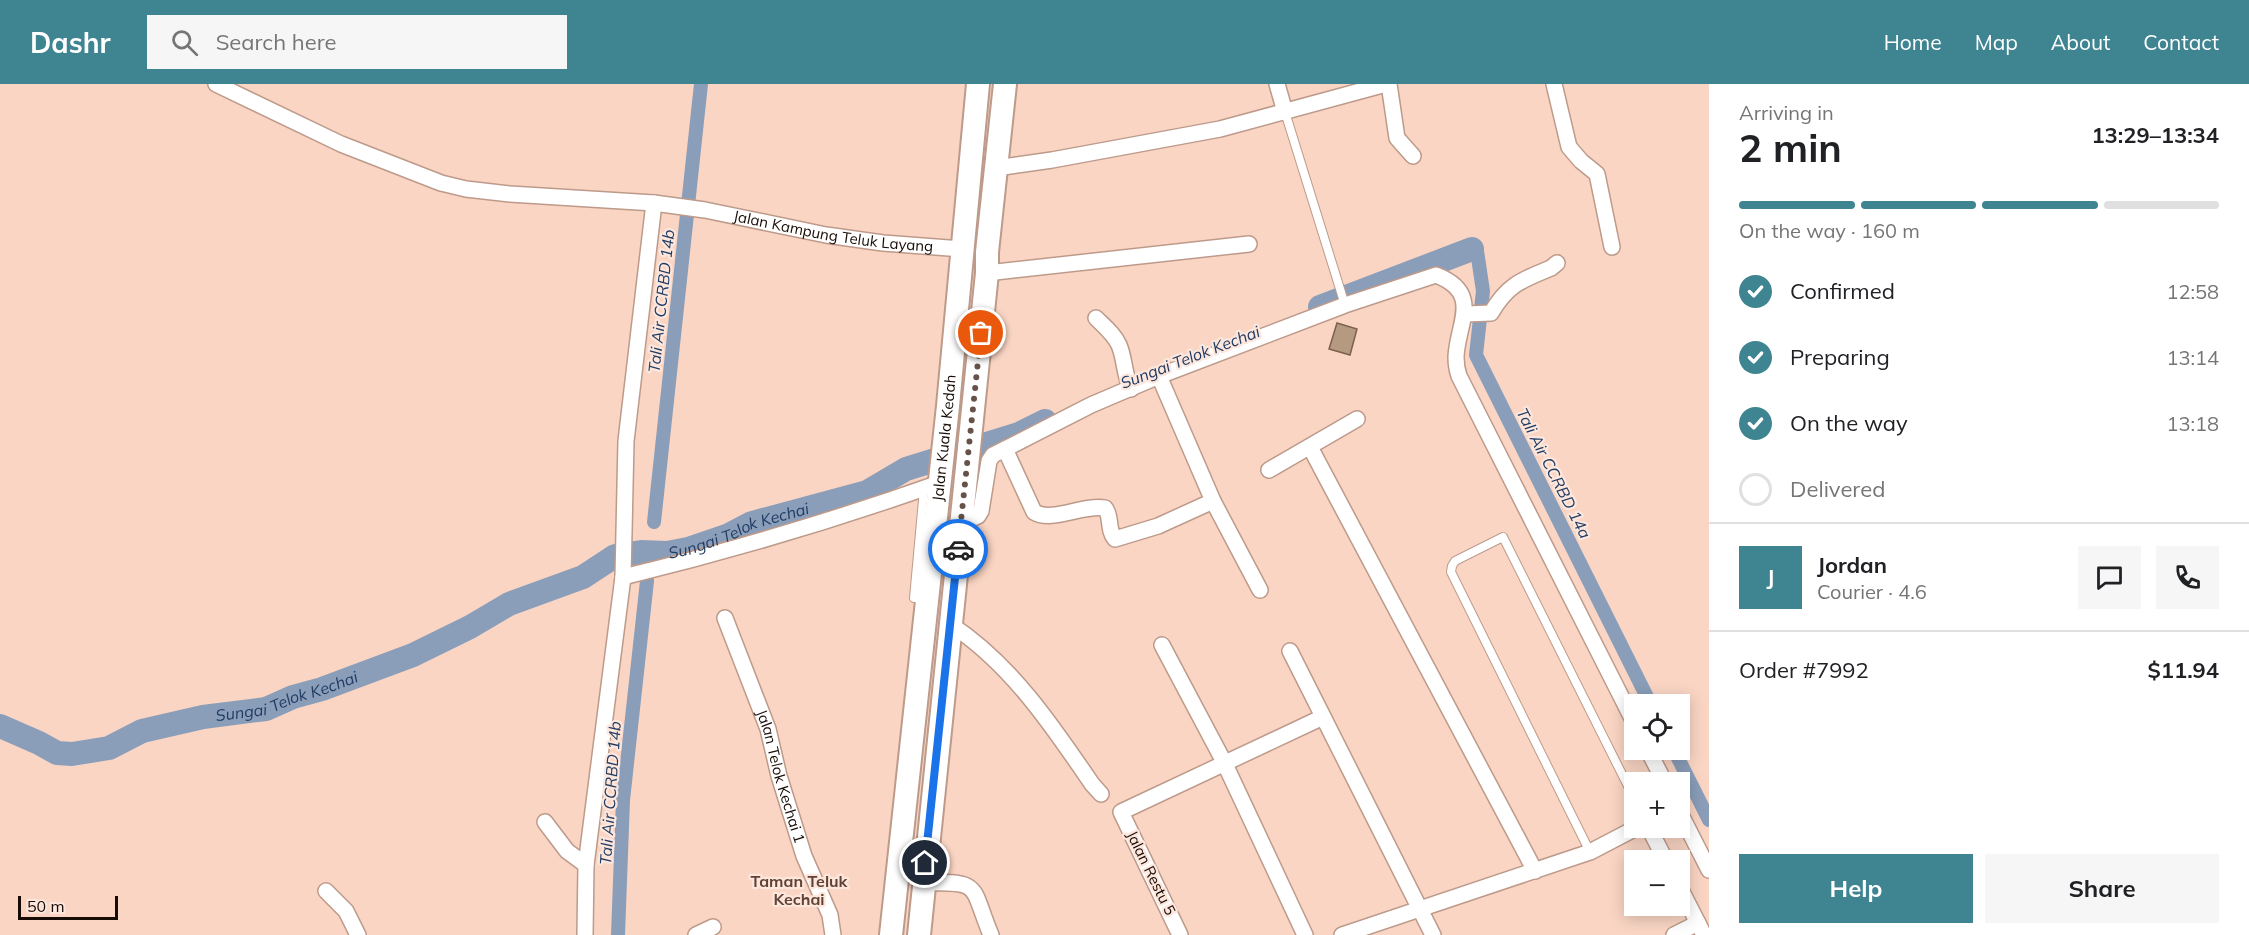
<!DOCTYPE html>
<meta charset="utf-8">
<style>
body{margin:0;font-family:Mulish,sans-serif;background:#f6f6f6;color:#202124;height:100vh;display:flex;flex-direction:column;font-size:22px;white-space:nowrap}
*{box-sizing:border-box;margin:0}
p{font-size:20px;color:#757577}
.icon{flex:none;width:33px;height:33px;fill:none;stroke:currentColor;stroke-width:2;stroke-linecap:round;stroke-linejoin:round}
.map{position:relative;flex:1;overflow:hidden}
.drawer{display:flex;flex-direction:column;background:#fff;width:540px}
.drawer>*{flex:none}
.fabs{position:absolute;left:1624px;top:610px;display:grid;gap:12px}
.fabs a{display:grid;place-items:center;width:66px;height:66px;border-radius:0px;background:#fff;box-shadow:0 3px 15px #0003;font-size:30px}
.scale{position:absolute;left:18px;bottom:15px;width:100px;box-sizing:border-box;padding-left:6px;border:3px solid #170b06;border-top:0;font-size:16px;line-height:21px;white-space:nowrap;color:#170b06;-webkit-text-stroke:4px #fde6dc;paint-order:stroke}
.pin{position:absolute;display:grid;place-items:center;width:51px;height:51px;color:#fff;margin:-26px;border:3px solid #fff;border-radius:50%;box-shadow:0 2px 6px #0007}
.courier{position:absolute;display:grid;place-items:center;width:60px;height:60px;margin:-30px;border:4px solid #1a73e8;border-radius:50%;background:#fff;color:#222;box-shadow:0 2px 8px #0007}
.head em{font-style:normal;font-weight:700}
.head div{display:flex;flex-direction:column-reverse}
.head{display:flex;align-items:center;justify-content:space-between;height:102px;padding:0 30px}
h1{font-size:39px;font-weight:700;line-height:45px}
.bar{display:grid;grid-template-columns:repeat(4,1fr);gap:9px 6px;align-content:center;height:72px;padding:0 30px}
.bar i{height:8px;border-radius:4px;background:#e0e0e0}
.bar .on{background:#3f8491}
.bar p{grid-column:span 4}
.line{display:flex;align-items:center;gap:15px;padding:0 30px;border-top:2px solid #e0e0e0}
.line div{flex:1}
.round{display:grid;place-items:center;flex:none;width:63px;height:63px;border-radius:0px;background:#f6f6f6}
ol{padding:0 30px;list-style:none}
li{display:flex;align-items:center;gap:18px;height:66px}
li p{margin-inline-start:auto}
li .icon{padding:6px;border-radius:50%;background:#3f8491;color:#fff;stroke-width:4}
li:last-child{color:#757577}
li i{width:33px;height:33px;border:3px solid #e0e0e0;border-radius:50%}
.button{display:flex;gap:12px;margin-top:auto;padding:12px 30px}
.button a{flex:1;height:69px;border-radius:0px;background:#3f8491;color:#fff;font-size:24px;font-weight:700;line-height:69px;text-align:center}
.button a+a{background:#f6f6f6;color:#202124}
header{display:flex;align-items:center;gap:36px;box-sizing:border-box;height:84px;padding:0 30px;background:#3f8491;color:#fff}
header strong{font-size:28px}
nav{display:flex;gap:33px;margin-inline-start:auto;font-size:21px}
.search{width:420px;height:54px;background:#f6f6f6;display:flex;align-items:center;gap:15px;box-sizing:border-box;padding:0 21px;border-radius:0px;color:#757577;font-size:22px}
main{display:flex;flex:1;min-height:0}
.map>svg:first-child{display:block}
</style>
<header>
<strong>Dashr</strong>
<div class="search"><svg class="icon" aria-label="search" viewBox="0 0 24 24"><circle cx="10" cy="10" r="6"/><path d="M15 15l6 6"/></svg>Search here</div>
<nav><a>Home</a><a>Map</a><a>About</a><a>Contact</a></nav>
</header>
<main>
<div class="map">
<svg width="1709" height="851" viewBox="0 0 1709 851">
<rect width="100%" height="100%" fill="#fad5c4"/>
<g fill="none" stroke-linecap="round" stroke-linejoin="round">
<g stroke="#8a9eb9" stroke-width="14">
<path d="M1472,165L1477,167L1483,207L1476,271L1651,621"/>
<path d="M654,438L701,0"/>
<path d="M1674,666L1709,736"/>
<path d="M618,851L623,716L647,497"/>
</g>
<g stroke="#8a9eb9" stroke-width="24">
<path d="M1320,223L1472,165"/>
<path id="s1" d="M0,642L39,659L57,669L72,670L109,664L142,647L203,633L266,625L293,613L322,605L413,571L470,543L509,520L583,493L615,472L641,468L667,469L688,465L729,451L752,439L867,408L906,385L1019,350L1045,337"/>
</g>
</g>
<path fill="#b59981" stroke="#7b624b" stroke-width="1.5" d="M1337,239L1357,245L1350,271L1329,265Z"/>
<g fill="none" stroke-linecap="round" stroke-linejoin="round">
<g stroke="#bd9a8a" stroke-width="10">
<g id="service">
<path d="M1285,28L1345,221"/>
<path d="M924,405L914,514L926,515"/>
<path d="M1590,768L1451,488L1452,482L1455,477L1503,453L1635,716"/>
</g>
</g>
<g stroke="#bd9a8a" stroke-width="18">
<g id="minor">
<path id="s2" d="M216,0L341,60L441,99L466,105L510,110L654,119L705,126L826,151L883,159L962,165"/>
<path d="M1277,0L1285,28"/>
<path d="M1389,0L1397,54L1413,72"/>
<path d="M1554,0L1569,63L1581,77L1597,90L1612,163"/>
<path d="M996,84L1052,76L1220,45L1386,0"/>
<path d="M987,189L1249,160"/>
<path d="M1466,230L1491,229C1508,200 1522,196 1551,184L1557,179"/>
<path d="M1096,234C1105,243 1114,250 1119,261C1125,275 1124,291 1131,305"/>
<path d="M1159,292L1213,417L1260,506"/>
<path d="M1310,363L1535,787"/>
<path d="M1005,365L1034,428C1052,439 1083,420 1105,424C1112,432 1107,446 1115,455L1158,442L1213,417"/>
<path d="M1269,386L1357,335"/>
<path d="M960,440L978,432L981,427L989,377L993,371L1005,365L1091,321L1159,292L1345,221L1436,191C1483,209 1457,240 1456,273C1456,280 1457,286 1459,292L1635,640"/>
<path d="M623,493C730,467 835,436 939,399"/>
<path id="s3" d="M725,534L768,645L779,692L804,772L830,831L833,851"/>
<path d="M950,540C1010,579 1052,641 1092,700L1101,710"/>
<path d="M1162,561L1224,678L1305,851"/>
<path d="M1290,567L1433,851"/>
<path d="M1648,666L1665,699"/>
<path d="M1680,729L1709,786"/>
<path d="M545,738L567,767L586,781"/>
<path d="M1649,744L1666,777"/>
<path d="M923,799C983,797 970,801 991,851"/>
<path d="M1680,804L1704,851"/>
<path d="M326,807L346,827L358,851"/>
<path d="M585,851L586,781L623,493L626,357L654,119"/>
<path d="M696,851L713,843"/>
<path d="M1180,851L1121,728L1323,633"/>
<path d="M1342,851L1590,768L1636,744"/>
<path d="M1674,851L1698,839"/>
</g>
</g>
<g stroke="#bd9a8a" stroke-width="26">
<g id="primary">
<path id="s4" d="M891,851L948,322L978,0"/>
<path d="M919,851L987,189V168L1005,0"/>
</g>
</g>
<use href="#service" stroke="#fff" stroke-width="8"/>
<use href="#minor" stroke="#fff" stroke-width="15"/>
<use href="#primary" stroke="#fff" stroke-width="22"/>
</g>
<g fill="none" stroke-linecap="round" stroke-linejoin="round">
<path stroke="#665248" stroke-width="6" stroke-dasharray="0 10.8" d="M958,465L981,249"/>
<path stroke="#1a73e8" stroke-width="8" d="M925,779L958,465"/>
</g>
<g text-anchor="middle" stroke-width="4.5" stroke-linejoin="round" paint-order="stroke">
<g font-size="15" fill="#170b06" stroke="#fde6dc">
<text dy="5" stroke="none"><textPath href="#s2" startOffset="642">Jalan Kampung Teluk Layang</textPath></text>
<text dy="5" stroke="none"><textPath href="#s4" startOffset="500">Jalan Kuala Kedah</textPath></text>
<text dy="5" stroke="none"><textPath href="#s3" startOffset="168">Jalan Telok Kechai 1</textPath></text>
<text transform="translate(1151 789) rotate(64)" y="5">Jalan Restu 5</text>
</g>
<g font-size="16" font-style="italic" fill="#203c63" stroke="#fde6dc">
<text transform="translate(661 217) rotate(-84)" y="6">Tali Air CCRBD 14b</text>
<text transform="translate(1190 273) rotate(-21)" y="6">Sungai Telok Kechai</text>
<text transform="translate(1554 389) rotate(63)" y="6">Tali Air CCRBD 14a</text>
<text dy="6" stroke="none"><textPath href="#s1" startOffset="789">Sungai Telok Kechai</textPath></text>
<text dy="6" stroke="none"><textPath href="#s1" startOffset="302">Sungai Telok Kechai</textPath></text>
<text transform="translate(610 709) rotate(-86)" y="6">Tali Air CCRBD 14b</text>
</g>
<g font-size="16" font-weight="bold" fill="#614335" stroke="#fde6dc">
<text x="799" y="803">Taman Teluk<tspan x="799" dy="18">Kechai</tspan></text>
</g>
</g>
</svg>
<div class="fabs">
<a><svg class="icon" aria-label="locate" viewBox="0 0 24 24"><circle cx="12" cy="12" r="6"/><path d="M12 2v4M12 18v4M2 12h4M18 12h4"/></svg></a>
<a>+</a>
<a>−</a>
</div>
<div class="scale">50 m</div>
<div class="pin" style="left:981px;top:249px;background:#ea580c"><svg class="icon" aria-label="bag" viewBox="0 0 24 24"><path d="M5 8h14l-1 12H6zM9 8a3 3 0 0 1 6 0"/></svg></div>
<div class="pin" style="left:925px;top:779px;background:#1f2937"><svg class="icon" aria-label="home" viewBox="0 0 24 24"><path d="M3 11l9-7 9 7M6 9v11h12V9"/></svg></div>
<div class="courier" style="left:958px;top:465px"><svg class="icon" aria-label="car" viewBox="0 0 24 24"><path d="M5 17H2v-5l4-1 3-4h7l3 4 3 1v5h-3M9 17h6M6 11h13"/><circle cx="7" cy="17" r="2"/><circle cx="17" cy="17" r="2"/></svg></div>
</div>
<section class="drawer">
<div class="head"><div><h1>2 min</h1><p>Arriving in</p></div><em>13:29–13:34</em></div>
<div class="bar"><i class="on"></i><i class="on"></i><i class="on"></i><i></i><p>On the way · 160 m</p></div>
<ol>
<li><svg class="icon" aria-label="check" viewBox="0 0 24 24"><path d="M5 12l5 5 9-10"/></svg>Confirmed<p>12:58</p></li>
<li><svg class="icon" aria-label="check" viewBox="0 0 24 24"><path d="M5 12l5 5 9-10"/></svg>Preparing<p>13:14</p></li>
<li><svg class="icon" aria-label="check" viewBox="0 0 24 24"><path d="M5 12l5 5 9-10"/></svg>On the way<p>13:18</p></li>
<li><i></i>Delivered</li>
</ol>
<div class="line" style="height:108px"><b class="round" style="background:#3f8491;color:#fff">J</b><div><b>Jordan</b><p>Courier · 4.6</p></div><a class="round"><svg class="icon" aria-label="chat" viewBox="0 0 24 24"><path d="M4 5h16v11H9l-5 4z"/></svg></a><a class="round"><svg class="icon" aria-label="phone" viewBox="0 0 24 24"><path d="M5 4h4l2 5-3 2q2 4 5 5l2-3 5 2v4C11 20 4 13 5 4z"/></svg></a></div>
<div class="line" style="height:78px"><div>Order #7992</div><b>$11.94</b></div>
<div class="button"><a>Help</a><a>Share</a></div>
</section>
</main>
